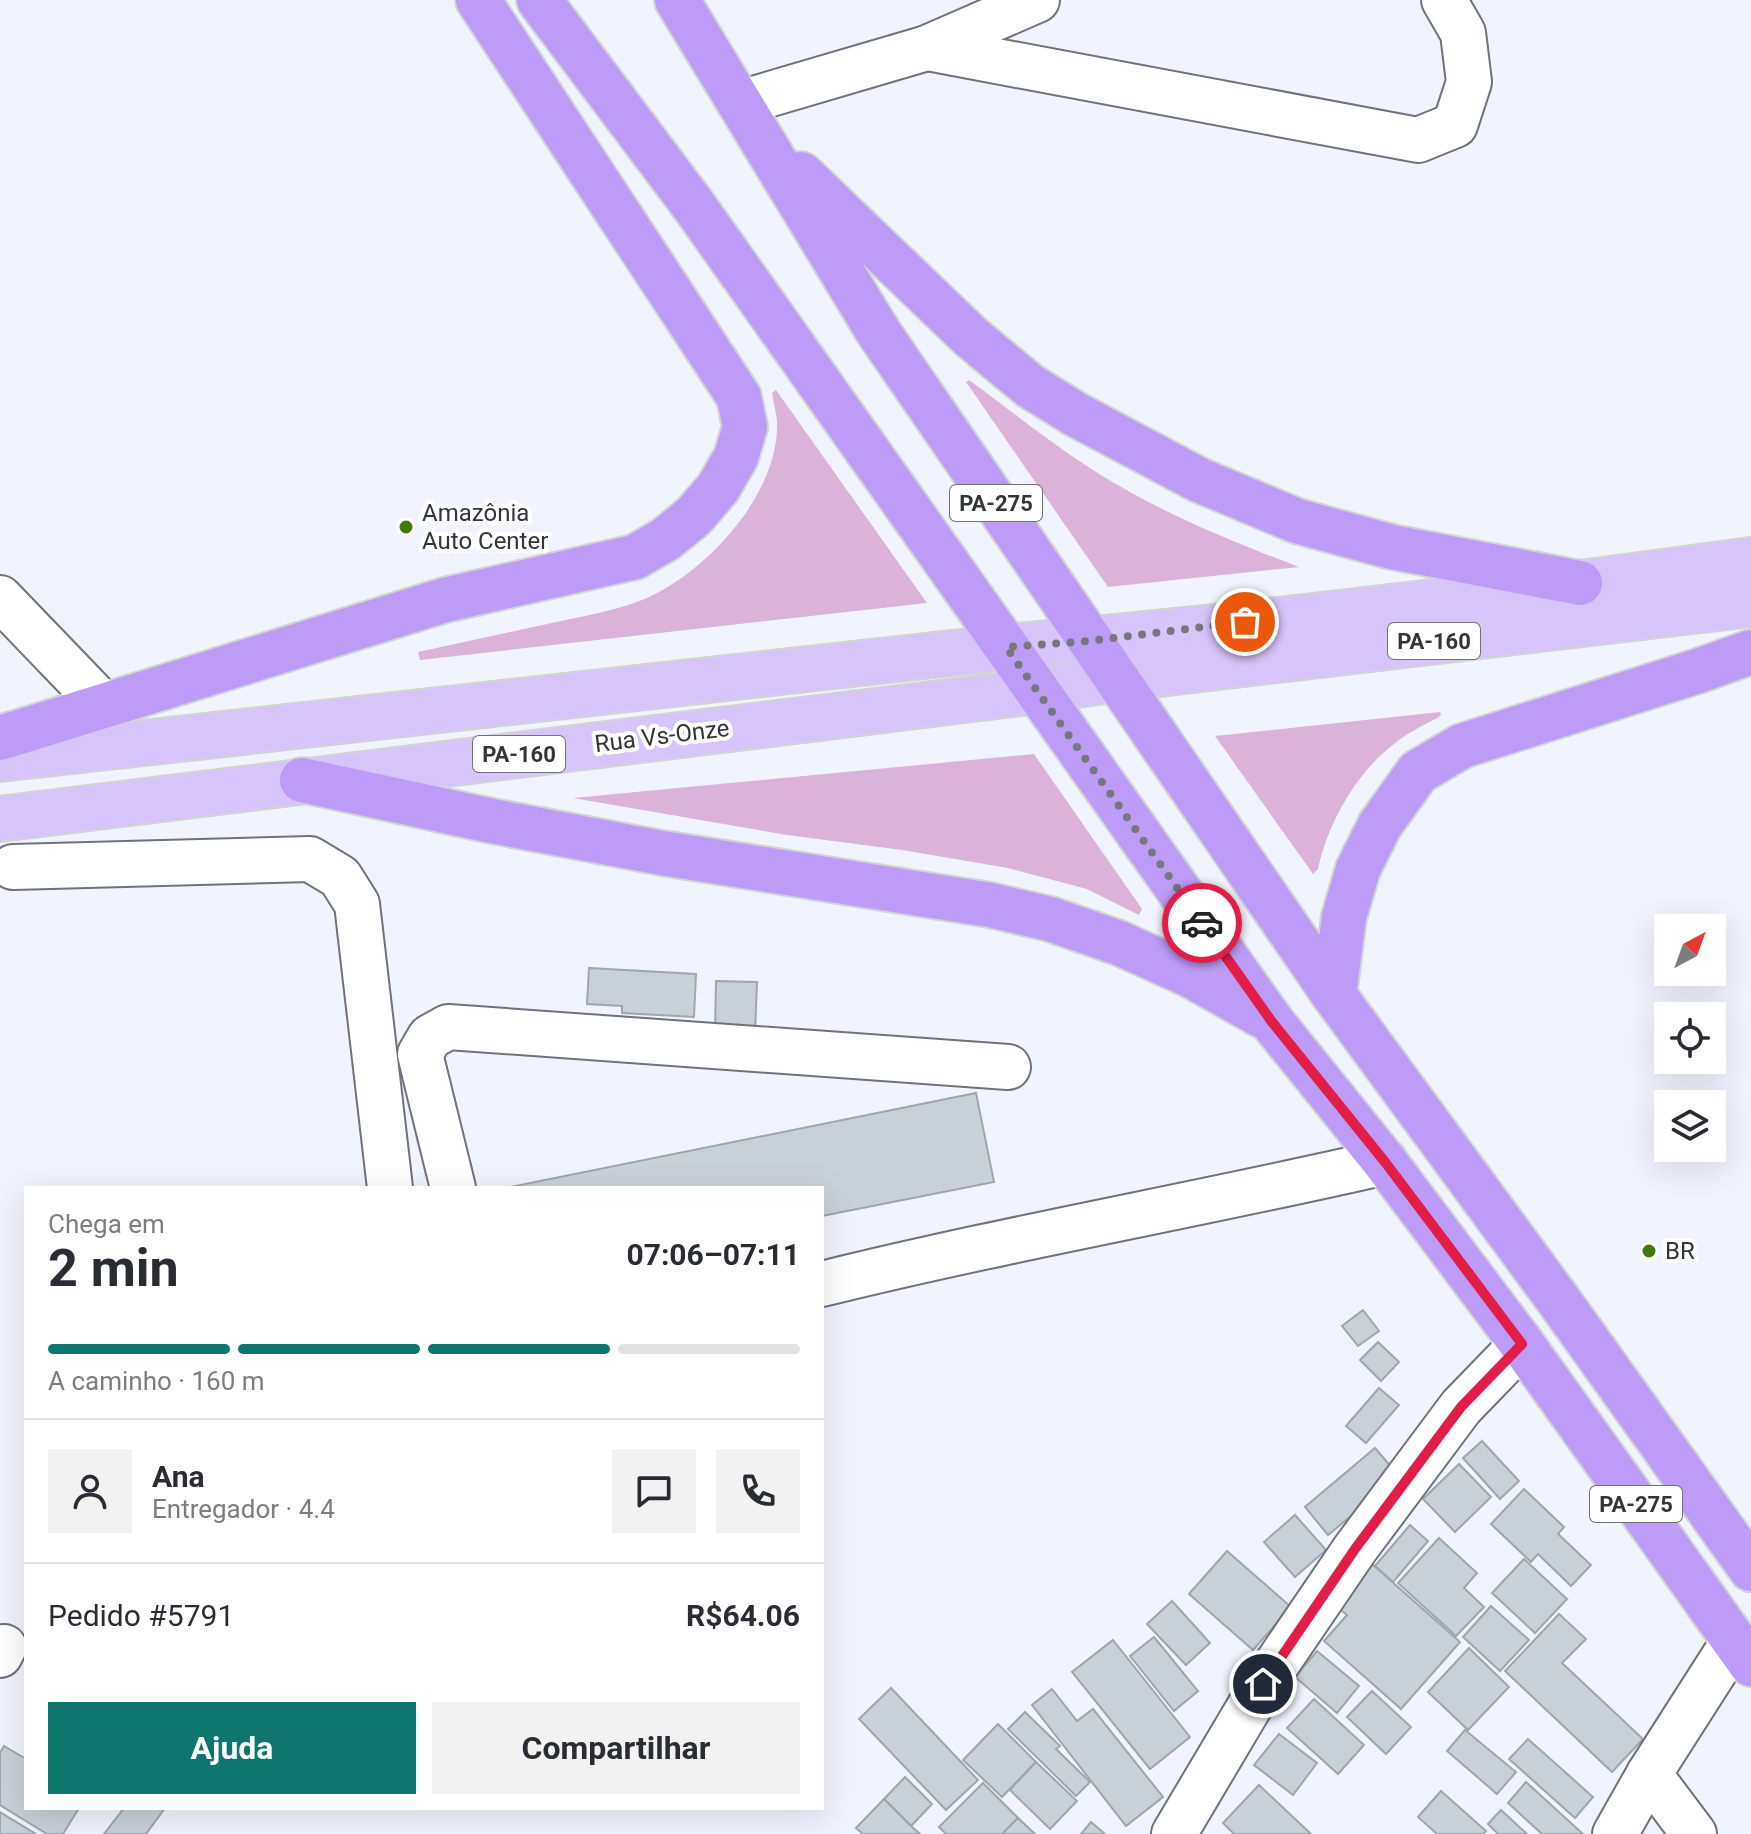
<!DOCTYPE html>
<html lang="pt">
<meta charset="utf-8">
<style>
body{margin:0;font-family:Roboto,sans-serif;background:#f2f2f3;color:#2b2b33;height:100vh;display:flex;flex-direction:column;font-size:30px;white-space:nowrap}
*{box-sizing:border-box;margin:0}
p{font-size:26px;color:#7c7c81}
.icon{flex:none;width:44px;height:44px;fill:none;stroke:currentColor;stroke-width:2;stroke-linecap:round;stroke-linejoin:round}
.map{position:relative;flex:1;overflow:hidden}
.side{position:absolute;left:24px;top:1186px;width:800px;height:624px;display:flex;flex-direction:column;background:#fff;border-radius:0px;box-shadow:0 8px 32px #0002}
.side>*{flex:none}
.needle{width:52px;rotate:41deg}
.buttons{position:absolute;left:1654px;top:914px;display:grid;gap:16px}
.buttons a{display:grid;place-items:center;width:72px;height:72px;border-radius:0px;background:#fff;box-shadow:0 8px 32px #0002;font-size:40px}
.pin{position:absolute;display:grid;place-items:center;width:68px;height:68px;color:#fff;margin:-34px;border:4px solid #fff;border-radius:50%;box-shadow:0 2px 8px #0007}
.courier{position:absolute;display:grid;place-items:center;width:80px;height:80px;margin:-40px;border:6px solid #e11d48;border-radius:50%;background:#fff;color:#222;box-shadow:0 2px 10px #0007}
.overview em{font-style:normal;font-weight:700}
.overview div{display:flex;flex-direction:column-reverse}
.overview{display:flex;align-items:center;justify-content:space-between;height:136px;padding:0 24px}
h1{font-size:52px;font-weight:700;line-height:60px}
.bar{display:grid;grid-template-columns:repeat(4,1fr);gap:12px 8px;align-content:center;height:96px;padding:0 24px}
.bar i{height:10px;border-radius:6px;background:#e1e1e2}
.bar .current{background:#0f766e}
.bar p{grid-column:span 4}
.line{display:flex;align-items:center;gap:20px;padding:0 24px;border-top:2px solid #e1e1e2}
.line div{flex:1}
.round{display:grid;place-items:center;flex:none;width:84px;height:84px;border-radius:0px;background:#f2f2f3}
.cta{display:flex;gap:16px;margin-top:auto;padding:16px 24px}
.cta a{flex:1;height:92px;border-radius:0px;background:#0f766e;color:#fff;font-size:32px;font-weight:700;line-height:92px;text-align:center}
.cta a+a{background:#f2f2f3;color:#2b2b33}
.map>svg:first-child{display:block}
</style>
<div class="map">
<svg width="1751" height="1834" viewBox="0 0 1751 1834">
<rect width="100%" height="100%" fill="#f1f4fe"/>
<g fill="#dbb3d9">
<path d="M969,380C1022,419 1073,461 1130,492C1184,522 1241,545 1299,567L1108,587L966,382Z"/>
<path d="M776,390L927,603L420,660L418,652C466,642 513,631 561,621C593,614 626,609 655,594C711,566 775,495 777,429C778,418 774,405 772,393Z"/>
<path d="M1440,712L1441,715L1437,718C1422,726 1407,733 1394,744C1356,773 1328,823 1318,869L1313,874L1215,736Z"/>
<path d="M1034,754L1142,909L1139,915L1087,889L1008,868L902,850L787,835L573,798Z"/>
</g>
<g fill="#c8d0d8" stroke="#9ea6ad" stroke-width="2">
<path d="M589,968L696,974L694,1017L622,1013V1006L587,1004Z"/>
<path d="M716,981L757,982L755,1034L715,1032Z"/>
<path d="M976,1093L994,1182L822,1216V1188H506Z"/>
<path d="M1363,1310L1379,1331L1358,1346L1342,1326Z"/>
<path d="M1378,1342L1399,1362L1381,1381L1360,1360Z"/>
<path d="M1379,1388L1399,1405L1366,1443L1346,1426Z"/>
<path d="M1482,1441L1519,1481L1500,1499L1463,1458Z"/>
<path d="M1375,1448L1399,1476L1328,1535L1305,1507Z"/>
<path d="M1459,1464L1491,1497L1455,1532L1423,1499Z"/>
<path d="M1524,1489L1564,1527L1558,1534L1591,1565L1571,1586L1538,1554L1531,1562L1491,1524Z"/>
<path d="M1295,1515L1326,1550L1295,1577L1264,1542Z"/>
<path d="M1410,1525L1428,1541L1393,1582L1375,1566Z"/>
<path d="M1439,1538L1477,1573L1464,1588L1484,1607L1456,1636L1398,1583Z"/>
<path d="M1227,1551L1291,1607L1253,1650L1189,1594Z"/>
<path d="M1524,1559L1567,1599L1535,1633L1492,1593Z"/>
<path d="M1372,1564L1460,1642L1401,1709L1324,1641L1347,1615L1336,1606Z"/>
<path d="M1172,1601L1210,1643L1186,1665L1147,1624Z"/>
<path d="M1491,1606L1529,1640L1500,1671L1463,1637Z"/>
<path d="M1559,1614L1586,1639L1562,1663L1643,1739L1612,1772L1505,1671Z"/>
<path d="M1154,1637L1198,1691L1174,1711L1130,1656Z"/>
<path d="M1113,1640L1190,1737L1150,1769L1072,1672Z"/>
<path d="M1469,1648L1509,1687L1468,1730L1428,1692Z"/>
<path d="M1317,1651L1359,1686L1337,1713L1295,1677Z"/>
<path d="M891,1688L978,1780L946,1810L859,1719Z"/>
<path d="M1052,1689L1077,1721L1093,1709L1163,1797L1126,1826L1032,1705Z"/>
<path d="M1372,1691L1411,1727L1386,1754L1347,1717Z"/>
<path d="M1314,1699L1364,1745L1338,1774L1287,1728Z"/>
<path d="M1025,1712L1060,1746L1056,1749L1090,1782L1076,1796L1008,1729Z"/>
<path d="M998,1724L1036,1762L1002,1797L963,1760Z"/>
<path d="M1465,1730L1516,1772L1497,1794L1447,1751Z"/>
<path d="M1279,1734L1317,1763L1293,1795L1254,1765Z"/>
<path d="M1528,1739L1593,1797L1575,1818L1509,1759Z"/>
<path d="M4,1746L26,1759V1808H79L63,1834H47L0,1805V1753Z"/>
<path d="M1036,1762L1077,1801L1050,1829L1010,1790Z"/>
<path d="M905,1777L932,1804L911,1826L884,1799Z"/>
<path d="M1526,1782L1583,1834H1542L1508,1803Z"/>
<path d="M983,1783L1018,1818L1002,1834H946L939,1827Z"/>
<path d="M1259,1785L1311,1834H1234L1223,1823Z"/>
<path d="M1441,1791L1486,1831L1483,1834H1437L1418,1817Z"/>
<path d="M884,1799L911,1826L920,1834H863L856,1828Z"/>
<path d="M124,1808H165L146,1834H104Z"/>
<path d="M1501,1810L1527,1834H1498L1488,1824Z"/>
<path d="M0,1812L36,1834H0Z"/>
<path d="M1018,1818L1035,1834H1002Z"/>
<path d="M1091,1822L1105,1834H1081Z"/>
</g>
<g fill="none" stroke-linecap="round" stroke-linejoin="round">
<g stroke="#6f727a" stroke-width="48">
<g id="minor">
<path d="M927,48L1418,140L1455,125L1469,82L1463,33L1444,0"/>
<path d="M740,103L927,48L1037,0"/>
<path d="M0,598L103,705"/>
<path d="M13,867L310,859L340,877L357,904L390,1188"/>
<path d="M453,1188L420,1054L430,1037L448,1027L1008,1067"/>
<path d="M822,1284C1008,1238 1198,1205 1385,1162"/>
<path d="M0,1655L4,1647"/>
<path d="M1649,1774L1694,1834"/>
<path d="M1174,1834L1263,1684L1355,1549L1461,1407L1522,1344"/>
<path d="M1615,1834L1649,1774L1734,1641"/>
</g>
</g>
<g stroke="#d2d3d3" stroke-width="48">
<g id="major">
<path d="M0,759L1006,647C1255,626 1504,594 1751,560"/>
<path d="M0,819L1037,691L1117,679L1751,604"/>
</g>
</g>
<g stroke="#d2d3d3" stroke-width="48">
<g id="highway">
<path d="M539,0L694,206L1272,1022L1385,1162L1522,1344L1751,1664"/>
<path d="M677,0L879,333L1334,995L1562,1305L1751,1569"/>
<path d="M801,174L971,337L1030,386L1075,414L1199,480L1297,521L1392,547L1580,583"/>
<path d="M0,738L445,600L635,557L666,539L694,516L718,488L736,457L745,427L739,397L478,0"/>
<path d="M302,780L492,821L662,853L990,905L1050,919L1119,943L1192,976L1261,1015"/>
<path d="M1334,995L1344,917L1358,869L1380,825L1418,772L1462,746L1698,671L1751,652"/>
</g>
</g>
<use href="#minor" stroke="#fff" stroke-width="44"/>
<use href="#major" stroke="#d7c4fa" stroke-width="44"/>
<use href="#highway" stroke="#bc9cf7" stroke-width="44"/>
</g>
<g fill="none" stroke-linecap="round" stroke-linejoin="round">
<path stroke="#76787e" stroke-width="8" stroke-dasharray="0 14.4" d="M1202,923L1006,647L1090,641L1245,622"/>
<path stroke="#e11d48" stroke-width="10" d="M1202,923L1272,1022L1385,1162L1522,1344L1461,1407L1355,1549L1263,1684"/>
</g>
<g fill="#457905" stroke="#fff" stroke-width="3">
<circle cx="406" cy="527" r="8"/>
<circle cx="1649" cy="1251" r="8"/>
</g>
<g text-anchor="middle" stroke-width="8" stroke-linejoin="round" paint-order="stroke">
<g fill="#fff" stroke="#717274" stroke-width="2">
<rect x="950" y="485" width="92" height="36" rx="6"/>
<rect x="1388" y="623" width="92" height="36" rx="6"/>
<rect x="473" y="736" width="92" height="36" rx="6"/>
<rect x="1590" y="1486" width="92" height="36" rx="6"/>
</g>
<g font-size="22" font-weight="bold" fill="#343539">
<text x="996" y="511">PA-275</text>
<text x="1434" y="649">PA-160</text>
<text x="519" y="762">PA-160</text>
<text x="1636" y="1512">PA-275</text>
</g>
<g font-size="24" fill="#343539" stroke="#fff" text-anchor="start">
<text x="422" y="521">Amazônia<tspan x="422" dy="28">Auto Center</tspan></text>
<text x="1665" y="1259">BR</text>
</g>
<g font-size="24" fill="#343539" stroke="#fff">
<text transform="translate(662 736) rotate(-7)" y="8">Rua Vs-Onze</text>
</g>
</g>
</svg>
<div class="buttons">
<a><svg class="needle" viewBox="-14 -14 28 28"><path d="M0-13l5 13h-10z" fill="#e53935"/><path d="M0 13l5-13h-10z" fill="#7c7c81"/></svg></a>
<a><svg class="icon" aria-label="locate" viewBox="0 0 24 24"><circle cx="12" cy="12" r="6"/><path d="M12 2v4M12 18v4M2 12h4M18 12h4"/></svg></a>
<a><svg class="icon" aria-label="layers" viewBox="0 0 24 24"><path d="M12 4l9 5-9 5-9-5zM3 14l9 5 9-5"/></svg></a>
</div>
<div class="pin" style="left:1245px;top:622px;background:#ea580c"><svg class="icon" aria-label="bag" viewBox="0 0 24 24"><path d="M5 8h14l-1 12H6zM9 8a3 3 0 0 1 6 0"/></svg></div>
<div class="pin" style="left:1263px;top:1684px;background:#1f2937"><svg class="icon" aria-label="home" viewBox="0 0 24 24"><path d="M3 11l9-7 9 7M6 9v11h12V9"/></svg></div>
<div class="courier" style="left:1202px;top:923px"><svg class="icon" aria-label="car" viewBox="0 0 24 24"><path d="M5 17H2v-5l4-1 3-4h7l3 4 3 1v5h-3M9 17h6M6 11h13"/><circle cx="7" cy="17" r="2"/><circle cx="17" cy="17" r="2"/></svg></div>
<section class="side">
<div class="overview"><div><h1>2 min</h1><p>Chega em</p></div><em>07:06–07:11</em></div>
<div class="bar"><i class="current"></i><i class="current"></i><i class="current"></i><i></i><p>A caminho · 160 m</p></div>
<div class="line" style="height:144px"><a class="round"><svg class="icon" aria-label="person" viewBox="0 0 24 24"><circle cx="12" cy="8" r="4"/><path d="M4 21q1-7 8-7t8 7"/></svg></a><div><b>Ana</b><p>Entregador · 4.4</p></div><a class="round"><svg class="icon" aria-label="chat" viewBox="0 0 24 24"><path d="M4 5h16v11H9l-5 4z"/></svg></a><a class="round"><svg class="icon" aria-label="phone" viewBox="0 0 24 24"><path d="M5 4h4l2 5-3 2q2 4 5 5l2-3 5 2v4C11 20 4 13 5 4z"/></svg></a></div>
<div class="line" style="height:104px"><div>Pedido #5791</div><b>R$64.06</b></div>
<div class="cta"><a>Ajuda</a><a>Compartilhar</a></div>
</section>
</div>
